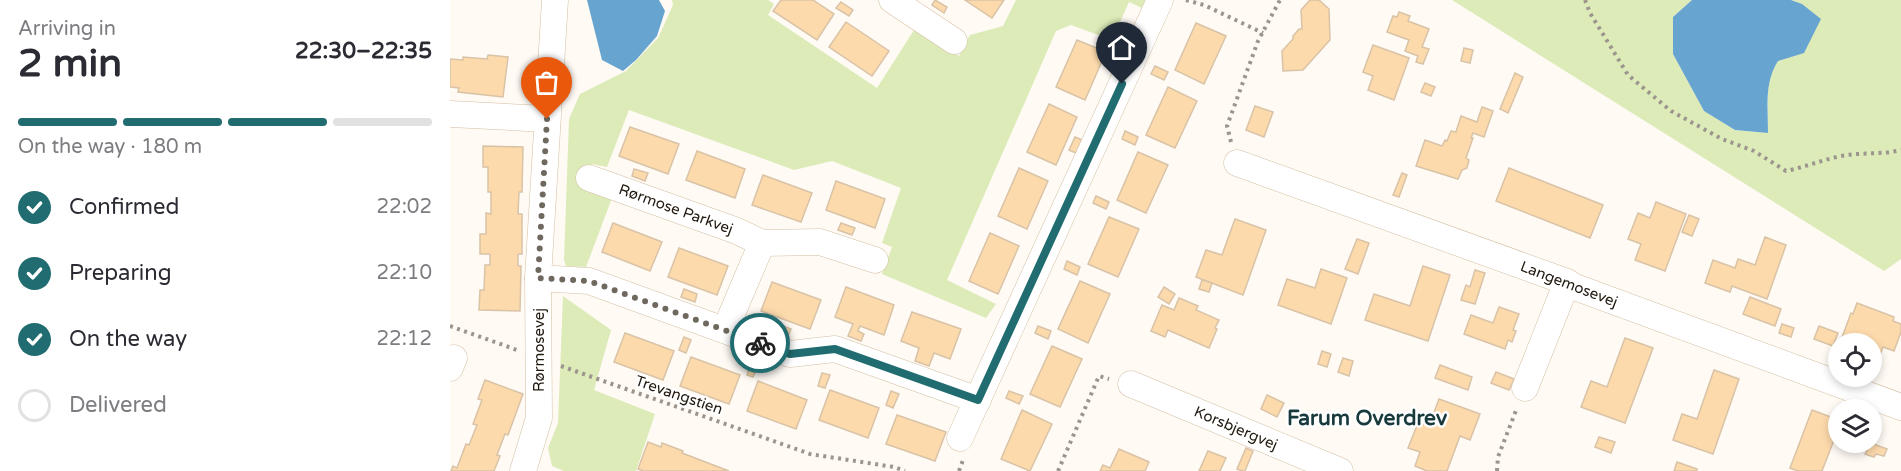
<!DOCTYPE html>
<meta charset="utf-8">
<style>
body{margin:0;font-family:"Varela Round",sans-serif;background:#f7f7f7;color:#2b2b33;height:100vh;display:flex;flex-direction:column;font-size:22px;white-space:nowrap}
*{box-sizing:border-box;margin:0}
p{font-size:20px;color:#7c7c81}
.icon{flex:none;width:33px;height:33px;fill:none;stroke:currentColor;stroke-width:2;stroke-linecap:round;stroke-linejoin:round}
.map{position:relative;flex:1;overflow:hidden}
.sheet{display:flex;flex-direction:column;background:#fff;width:450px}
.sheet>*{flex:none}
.controls{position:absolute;left:1378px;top:333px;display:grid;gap:12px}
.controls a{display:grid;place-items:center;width:54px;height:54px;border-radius:50%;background:#fff;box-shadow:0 3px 9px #0003;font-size:30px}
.pin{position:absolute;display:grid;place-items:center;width:51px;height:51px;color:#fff;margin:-62px -26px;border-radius:50% 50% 50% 0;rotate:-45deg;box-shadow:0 0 6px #0007}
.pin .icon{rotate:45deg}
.courier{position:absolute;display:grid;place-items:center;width:60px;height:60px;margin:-30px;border:4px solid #206c70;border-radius:50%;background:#fff;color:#222;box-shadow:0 2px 8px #0007}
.summary em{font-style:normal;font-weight:800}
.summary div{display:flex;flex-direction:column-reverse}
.summary{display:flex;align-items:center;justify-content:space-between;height:102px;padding:0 18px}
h1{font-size:39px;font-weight:800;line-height:45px}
.bar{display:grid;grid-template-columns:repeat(4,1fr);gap:9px 6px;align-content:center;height:72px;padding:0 18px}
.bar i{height:8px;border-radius:4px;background:#e1e1e2}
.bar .on{background:#206c70}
.bar p{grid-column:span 4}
ol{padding:0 18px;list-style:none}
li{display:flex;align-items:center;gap:18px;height:66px}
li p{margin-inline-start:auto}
li .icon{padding:6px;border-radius:50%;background:#206c70;color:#fff;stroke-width:4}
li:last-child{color:#7c7c81}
li i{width:33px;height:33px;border:3px solid #e1e1e2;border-radius:50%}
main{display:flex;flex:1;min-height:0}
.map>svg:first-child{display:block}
</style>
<main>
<section class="sheet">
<div class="summary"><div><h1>2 min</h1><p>Arriving in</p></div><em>22:30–22:35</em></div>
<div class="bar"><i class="on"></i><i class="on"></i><i class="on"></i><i></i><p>On the way · 180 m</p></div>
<ol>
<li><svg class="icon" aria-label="check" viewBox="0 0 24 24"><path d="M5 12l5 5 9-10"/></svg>Confirmed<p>22:02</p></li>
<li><svg class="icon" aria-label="check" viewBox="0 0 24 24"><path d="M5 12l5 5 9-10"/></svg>Preparing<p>22:10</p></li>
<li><svg class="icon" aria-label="check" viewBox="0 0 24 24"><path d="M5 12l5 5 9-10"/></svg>On the way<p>22:12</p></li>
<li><i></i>Delivered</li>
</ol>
</section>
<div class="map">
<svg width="1451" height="471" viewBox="0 0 1451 471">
<rect width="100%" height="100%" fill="#fffaf4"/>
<g fill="#dcebb8">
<path d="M222,0H318L324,4L318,15L427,88L464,30L509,56L520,35L553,26L566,0H695L692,8L679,2L662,40L621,25L606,31L497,280L546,304L536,318L432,274L442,247L432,243L451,188L382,161L344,170L179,110L157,167L142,164L136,190L162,198L136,267L116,266L114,260L119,119L130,94L176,71L208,38L223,5Z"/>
<path d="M1002,0H1242L1223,17V54L1254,111L1285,130L1318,133C1318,107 1314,83 1328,61L1354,52L1352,4L1341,0H1451V259L1434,271Z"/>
<path d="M113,296L161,330L144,390L205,414L186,471H114L102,466L98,448L108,423Z"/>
</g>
<g fill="#67a4cf">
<path d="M137,0H209L215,11L207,36L186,60L173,71L152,60Z"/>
<path d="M1242,0H1341L1352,4L1371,19L1354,53L1328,61C1314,83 1318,108 1318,133L1285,130L1254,111L1223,54V17Z"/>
</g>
<g fill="#fddaac" stroke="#d9c3a7" stroke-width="1.5">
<path d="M331,0H363L384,14L367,40L323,11Z"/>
<path d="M485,0L497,7L494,13L482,5Z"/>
<path d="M515,0H554L542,18Z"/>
<path d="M860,0H869L879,9L880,40L853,70L833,71L832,51L843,39V36L849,29H852L851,10Z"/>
<path d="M391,2L403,10L399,16L386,8Z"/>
<path d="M949,12L960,16L958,21L979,29L972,47L979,49L973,64L966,62L968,56L955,51L959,40L937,32L943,16L947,17Z"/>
<path d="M396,22L439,51L422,76L379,47Z"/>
<path d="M746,23L776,36L754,84L725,70Z"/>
<path d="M627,40L656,52L635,100L606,87Z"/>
<path d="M923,45L959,58L944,100L918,90L923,76L913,72Z"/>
<path d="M1014,48L1023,50L1020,63L1011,61Z"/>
<path d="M38,55L58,57L53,97L8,92L9,88L0,87V59L13,60V57L37,59Z"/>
<path d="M705,66L718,72L714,80L701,74Z"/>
<path d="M1065,73L1073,77L1058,113L1050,109Z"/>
<path d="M975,83L985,87L981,96L971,92Z"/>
<path d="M718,87L747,101L725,148L696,135Z"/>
<path d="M599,104L627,117L606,165L577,152Z"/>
<path d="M805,106L823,112L814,137L796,130Z"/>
<path d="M1032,107L1043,111L1034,137L1023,133L1021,138H1023L1016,158L1019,160L1017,168L1012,170L1008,179L966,166L975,140L992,146L995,140L997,141L1001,131L1006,132L1011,116L1027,122Z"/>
<path d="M180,127L229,144L218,174L169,156Z"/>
<path d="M675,131L688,137L685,145L672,139Z"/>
<path d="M625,137L632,140L626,153L619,150Z"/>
<path d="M33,146L73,147L72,192H69L68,214H72V254H68V266H71L70,311L29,310L30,290H34L35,265H40V254H30V234H36V213L41,214V192H38V167H33Z"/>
<path d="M247,151L295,169L285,198L236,180Z"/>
<path d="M688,152L718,165L696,213L667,200Z"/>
<path d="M569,168L598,181L577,229L548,216Z"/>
<path d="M1059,168L1153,205L1140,238L1046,201Z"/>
<path d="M184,169L198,173L195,181L182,176Z"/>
<path d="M952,173L957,175L949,197L943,195Z"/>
<path d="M313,175L362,193L351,222L302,205Z"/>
<path d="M386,181L435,199L425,228L376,210Z"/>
<path d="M646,196L659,202L656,209L643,203Z"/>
<path d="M1206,202L1236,214L1215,271L1185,260L1191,244L1178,239L1188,213L1200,218Z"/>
<path d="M1239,215L1249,219L1242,236L1232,232Z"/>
<path d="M659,217L689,229L668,277L638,264Z"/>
<path d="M785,219L816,230L793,295L746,277L756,250L772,255Z"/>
<path d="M163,223L212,242L200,271L152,252Z"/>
<path d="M391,223L405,228L402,235L388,230Z"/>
<path d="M540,233L569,246L548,294L519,281Z"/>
<path d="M1315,237L1336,245L1317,299L1282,286L1280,292L1255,283L1263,260L1285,268L1288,259L1305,265Z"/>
<path d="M907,239L919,243L908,274L895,269Z"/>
<path d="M229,248L278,266L267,295L218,277Z"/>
<path d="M617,261L630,267L627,275L614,269Z"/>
<path d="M973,266L1000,275L978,341L915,320L924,294L960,306Z"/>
<path d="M871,269L897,278L881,324L828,305L837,279L865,288Z"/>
<path d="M1025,270L1035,273L1025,304L1011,300L1016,285L1020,287Z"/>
<path d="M752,280L762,283L759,292L749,289Z"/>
<path d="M630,281L660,294L638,343L608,329Z"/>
<path d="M322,282L371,300L360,329L311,311Z"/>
<path d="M396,287L444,305L434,335L410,326L408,331L414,334L411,341L398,336L403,324L385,317Z"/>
<path d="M714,287L725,294L719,304L708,297Z"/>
<path d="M234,289L247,294L245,302L231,297Z"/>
<path d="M1300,297L1331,309L1325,326L1293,314Z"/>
<path d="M729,298L748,306L746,310L769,320L765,328L767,329L759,348L718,330L715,337L701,331L712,305L724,310Z"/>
<path d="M1407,303L1444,317L1443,321L1451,324V332L1444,351L1433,347L1430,355L1422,351V344H1403L1391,340L1401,313L1403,314Z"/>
<path d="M1049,307L1069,314L1063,330L1066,331L1062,342L1058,340L1055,349L1014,334L1021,315L1043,323Z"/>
<path d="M462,312L511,329L500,359L484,353L479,366L465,361L469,348L451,341Z"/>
<path d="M327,324L341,329L338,336L324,331Z"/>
<path d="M1332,324L1344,328L1341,337L1329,333Z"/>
<path d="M588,326L601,331L598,339L585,333Z"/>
<path d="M1369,326L1388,333L1383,346L1364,339Z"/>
<path d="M175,333L224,351L213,380L164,362Z"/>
<path d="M234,337L241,340L236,353L229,350Z"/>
<path d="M1175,338L1203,348L1175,423L1131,407L1141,381L1157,387Z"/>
<path d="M602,346L632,359L610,407L580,394Z"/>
<path d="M872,351L881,354L877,367L868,364Z"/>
<path d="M241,357L290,375L279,404L230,386Z"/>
<path d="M893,358L903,361L899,376L888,372Z"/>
<path d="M301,362L308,365L303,377L297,375Z"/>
<path d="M990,365L1022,377L1018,390L985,378Z"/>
<path d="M1264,370L1289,379L1263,454L1223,440L1232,414L1247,419Z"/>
<path d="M1046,372L1064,379L1059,390L1041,383Z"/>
<path d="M372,373L380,375L375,388L368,386Z"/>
<path d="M35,380L73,394L58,435L55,434L47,455L50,456L44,471H1L3,466L7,468L16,444L19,445L27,425L23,424L32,400L28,399Z"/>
<path d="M308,381L357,400L346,429L297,411Z"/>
<path d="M380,390L429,408L418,438L369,420Z"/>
<path d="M441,391L449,394L443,408L436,405Z"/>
<path d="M559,391L573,396L569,404L556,398Z"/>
<path d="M817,395L834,403L827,417L811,409Z"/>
<path d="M989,399L1030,414L1020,440L1010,436L997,471H977L965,466L970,452L958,448L968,423L979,426Z"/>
<path d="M572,410L602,424L580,471L551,459Z"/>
<path d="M1362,410L1389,420V427L1372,471H1348L1340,468Z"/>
<path d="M447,415L496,432L485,461L436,444Z"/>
<path d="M1149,437L1165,442L1161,453L1145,447Z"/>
<path d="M198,442L211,447L212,443L233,451L232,453L279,471H193L188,469Z"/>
<path d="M1411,442H1418L1437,449L1434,456L1426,454L1424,457L1415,454L1417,451L1409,448Z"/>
<path d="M796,448L803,451L795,471H792L787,469Z"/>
<path d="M669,449L699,462L695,471H650L653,465L660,468Z"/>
<path d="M758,451L776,458L770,471H749Z"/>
<path d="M1227,462L1247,469V471H1224Z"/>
</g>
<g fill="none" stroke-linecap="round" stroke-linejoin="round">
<g stroke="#d4bfa3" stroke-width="27">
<g id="minor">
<path d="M442,0L504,41"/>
<path d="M0,114L97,119"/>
<path d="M787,163L1117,282L1125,287L1451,407"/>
<path d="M139,178L287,231L312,243L370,242L425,260"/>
<path d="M88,278L139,281L340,354L385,349L528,400"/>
<path d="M275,330L312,243"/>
<path d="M0,368L4,358"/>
<path d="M681,384L890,471"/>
<path d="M1075,388L1117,282"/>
<path d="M510,438L710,0"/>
<path d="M73,471L89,418L88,278L105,0"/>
</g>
</g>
<g stroke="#9c958e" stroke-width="4" stroke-dasharray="3 4.5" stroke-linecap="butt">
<path d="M736,0L754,5L813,33"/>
<path d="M1135,0L1140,13L1178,75L1221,111L1272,139L1304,151L1336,171C1355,167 1372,160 1391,156C1411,152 1431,155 1451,150"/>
<path d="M781,142L777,126L808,41L830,0"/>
<path d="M0,326L67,350"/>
<path d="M111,366L360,454L444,467L455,471"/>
<path d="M509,471L513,460"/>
<path d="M608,471L649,376L659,379"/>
<path d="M1047,471L1048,457L1067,408"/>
</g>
<use href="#minor" stroke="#fff" stroke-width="26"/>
</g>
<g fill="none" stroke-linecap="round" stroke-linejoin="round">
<path stroke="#6f685f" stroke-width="6" stroke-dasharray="0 10.8" d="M97,119L88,278L139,281L310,343"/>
<path stroke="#206c70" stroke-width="8" d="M310,343L340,354L385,349L528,400L672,84"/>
</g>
<g text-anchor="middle" stroke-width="5" stroke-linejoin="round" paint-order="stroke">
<g font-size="15" fill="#21190f" stroke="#fff">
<text transform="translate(226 209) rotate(20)" y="5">Rørmose Parkvej</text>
<text transform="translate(1119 284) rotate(21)" y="5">Langemosevej</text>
<text transform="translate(89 350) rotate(-90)" y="5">Rørmosevej</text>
<text transform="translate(229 395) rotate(19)" y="5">Trevangstien</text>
<text transform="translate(786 428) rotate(23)" y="5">Korsbjergvej</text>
</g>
<g font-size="21" font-weight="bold" fill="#183a3c" stroke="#fff">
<text x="917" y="425">Farum Overdrev</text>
</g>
</g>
</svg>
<div class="controls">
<a><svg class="icon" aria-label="locate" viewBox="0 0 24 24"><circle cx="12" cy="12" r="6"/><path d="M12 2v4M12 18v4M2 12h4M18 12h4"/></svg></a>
<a><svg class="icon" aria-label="layers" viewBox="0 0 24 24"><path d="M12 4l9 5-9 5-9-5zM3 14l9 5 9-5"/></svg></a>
</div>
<div class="pin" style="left:97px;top:119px;background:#ea580c"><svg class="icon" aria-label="bag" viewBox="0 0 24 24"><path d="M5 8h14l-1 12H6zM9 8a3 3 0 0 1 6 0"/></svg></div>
<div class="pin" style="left:672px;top:84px;background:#1f2937"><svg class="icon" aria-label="home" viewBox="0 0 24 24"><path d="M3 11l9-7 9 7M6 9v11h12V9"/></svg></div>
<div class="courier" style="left:310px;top:343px"><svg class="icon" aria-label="bike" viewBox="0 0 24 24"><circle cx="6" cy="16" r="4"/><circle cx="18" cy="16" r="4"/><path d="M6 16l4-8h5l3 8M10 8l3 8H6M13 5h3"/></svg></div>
</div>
</main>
